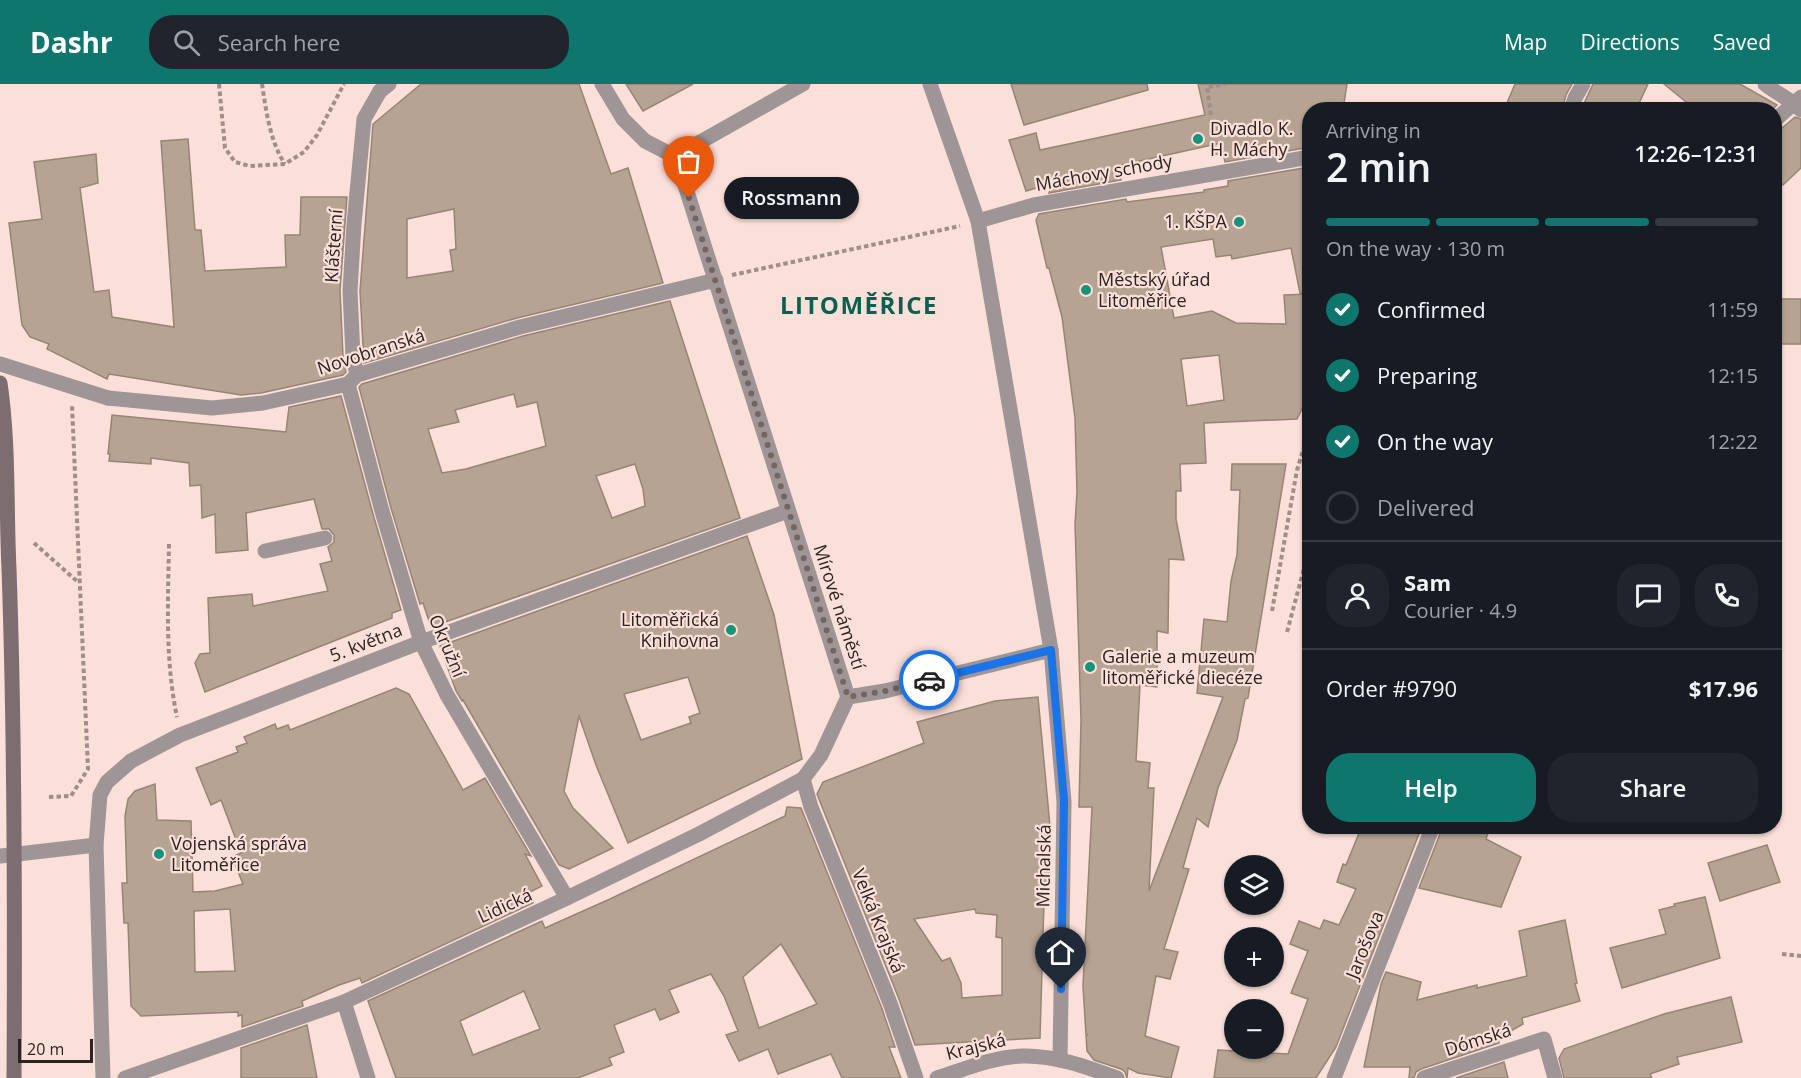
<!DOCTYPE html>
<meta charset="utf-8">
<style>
body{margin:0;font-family:"Open Sans",sans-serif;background:#20242c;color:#f1f3f6;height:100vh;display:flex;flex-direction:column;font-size:22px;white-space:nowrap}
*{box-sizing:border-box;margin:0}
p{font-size:20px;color:#9ea1a6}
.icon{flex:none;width:33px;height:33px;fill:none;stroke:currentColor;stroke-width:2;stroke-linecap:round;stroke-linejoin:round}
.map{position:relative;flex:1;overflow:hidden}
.details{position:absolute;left:1302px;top:18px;width:480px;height:732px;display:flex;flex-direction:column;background:#171b24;border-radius:24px;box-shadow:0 2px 4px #0004}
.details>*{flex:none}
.controls{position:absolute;left:1224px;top:771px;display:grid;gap:12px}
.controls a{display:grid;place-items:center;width:60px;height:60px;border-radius:50%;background:#171b24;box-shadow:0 2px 4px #0004;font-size:30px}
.scale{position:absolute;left:18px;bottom:15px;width:75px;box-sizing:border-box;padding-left:6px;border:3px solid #2d2321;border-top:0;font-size:16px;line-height:21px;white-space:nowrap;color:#2d2321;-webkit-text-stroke:4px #fbdfd9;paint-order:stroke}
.pin{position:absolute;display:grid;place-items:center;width:51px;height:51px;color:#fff;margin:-62px -26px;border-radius:50% 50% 50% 0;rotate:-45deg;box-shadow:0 0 6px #0007}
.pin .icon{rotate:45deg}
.courier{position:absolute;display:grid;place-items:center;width:60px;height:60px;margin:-30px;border:4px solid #1a73e8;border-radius:50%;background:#fff;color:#222;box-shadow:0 2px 8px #0007}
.bubble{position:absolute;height:42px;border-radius:21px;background:#171b24;box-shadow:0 2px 4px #0004;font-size:20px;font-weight:600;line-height:42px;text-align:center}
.overview em{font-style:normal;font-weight:600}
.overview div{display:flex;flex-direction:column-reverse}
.overview{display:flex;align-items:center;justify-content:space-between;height:102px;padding:0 24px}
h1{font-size:39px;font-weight:600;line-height:45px}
.bar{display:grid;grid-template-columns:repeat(4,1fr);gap:9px 6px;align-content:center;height:72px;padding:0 24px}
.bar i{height:8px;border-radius:4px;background:#363941}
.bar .selected{background:#0f766e}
.bar p{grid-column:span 4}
.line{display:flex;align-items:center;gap:15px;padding:0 24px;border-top:2px solid #363941}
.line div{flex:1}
.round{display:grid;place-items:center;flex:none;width:63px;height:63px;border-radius:24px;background:#20242c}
ol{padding:0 24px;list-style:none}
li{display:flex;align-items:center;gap:18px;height:66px}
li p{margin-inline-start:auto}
li .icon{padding:6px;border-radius:50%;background:#0f766e;color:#fff;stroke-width:4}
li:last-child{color:#9ea1a6}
li i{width:33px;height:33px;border:3px solid #363941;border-radius:50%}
.primary-button{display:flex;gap:12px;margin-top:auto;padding:12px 24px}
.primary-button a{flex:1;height:69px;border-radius:24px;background:#0f766e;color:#fff;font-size:24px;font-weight:600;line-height:69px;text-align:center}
.primary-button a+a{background:#20242c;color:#f1f3f6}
header{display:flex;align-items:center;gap:36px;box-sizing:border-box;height:84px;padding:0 30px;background:#0f766e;color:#fff}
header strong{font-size:28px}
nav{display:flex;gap:33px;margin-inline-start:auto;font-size:21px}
.search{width:420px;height:54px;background:#20242c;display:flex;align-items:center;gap:15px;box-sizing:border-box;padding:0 21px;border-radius:24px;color:#9ea1a6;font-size:22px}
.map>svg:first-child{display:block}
</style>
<header>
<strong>Dashr</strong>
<div class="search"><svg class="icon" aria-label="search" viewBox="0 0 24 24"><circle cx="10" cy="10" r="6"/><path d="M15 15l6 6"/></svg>Search here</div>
<nav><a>Map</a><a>Directions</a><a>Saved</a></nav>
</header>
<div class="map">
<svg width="1801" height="994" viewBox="0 0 1801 994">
<rect width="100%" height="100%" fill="#fbdfd9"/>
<g fill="#b6a393" stroke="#978475" stroke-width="1.5" fill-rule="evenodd">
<path d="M421,0H579L611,90L628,84L663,199L517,234L364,279L360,207L373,40ZM454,125L456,165L450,166L453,187L407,194V135Z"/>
<path d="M626,0H693L643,27Z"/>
<path d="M1011,0H1147L1148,6L1024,41Z"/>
<path d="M1198,0H1347L1343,26H1310V63L1225,78L1221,59L1117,82L1121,96L1049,109L1053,99L1026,107L1009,56L1036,49L1040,66L1205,31Z"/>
<path d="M1515,0H1572L1566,11L1562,26H1504Z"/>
<path d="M1593,0H1648L1636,26H1581Z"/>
<path d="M1664,0H1740L1777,21L1772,26H1696Z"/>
<path d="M1795,33L1801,35V84L1783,101L1774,89V51Z"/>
<path d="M188,55L195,146H201L205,187L286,183L285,151H300L301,113H347L340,206L343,272L346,288L343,291L261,309L241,311L109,290L107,295L47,265L49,260L30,253L22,241L9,139L42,135L34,78L96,70L98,99L80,104L94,208L109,206L112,233L174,243L161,57Z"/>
<path d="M1310,83V208L1300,209L1291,164L1232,175L1231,171L1216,173L1213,155L1161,163L1174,234L1212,227L1236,239L1286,240L1284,211L1310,210V309L1297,335L1204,339L1206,379L1180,380L1181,407H1176V435L1184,476L1169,475L1168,549L1157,547V603L1140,601L1136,677L1150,679L1148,704H1154L1149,807L1223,613L1197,609L1204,535L1227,538L1231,497L1237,471L1240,406H1231L1232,380H1286L1248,614L1245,615L1237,656L1218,704L1208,743L1197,734L1183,784L1189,785L1164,865L1178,868L1170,895L1156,892L1145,952L1179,963L1171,994L1138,989L1128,984L1127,994L1125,988L1121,985L1094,976L1087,967L1086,951H1088H1086L1083,902L1092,723H1079L1081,636L1075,440L1077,408L1075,334L1062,233L1049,184H1047L1036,136L1039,130L1126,115L1127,118L1204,108V106L1228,102V97ZM1219,271L1224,316L1187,322L1181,275Z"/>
<rect x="1774" y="215" width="27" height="45"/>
<path d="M670,217L740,434L431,543L423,519L420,520L391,424L359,303L362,300L523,252ZM514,310L517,323L537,318L546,362L466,385L442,389L428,345L459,338L455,326ZM635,380L643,405L645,422L612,434L596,392Z"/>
<path d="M341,312L373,430L401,526L392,529V534L205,608L195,579L200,570L210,569L208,514L252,510L253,522L328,507L320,480L332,477L328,463L334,458V451L329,445H322L314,415L246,429L248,466L216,469L215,430L202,434L201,401L190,402L189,379L151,374V380L109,377L110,370H108L112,331L286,348L289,323Z"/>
<path d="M747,452L774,531L802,675L628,759L596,681L579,632L564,707L573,724L613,764L569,785L559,781L463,616L462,617L456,607L440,562ZM688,593L700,629L689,633L691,639L641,656L624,610Z"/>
<path d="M396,604L409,610L463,706L485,694L531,772L525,770L542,802L528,809L533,819L362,899L360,894L339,901L302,917L303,922L242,943V931L238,932V928L141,932L131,922L128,839H124L122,799H127L125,732L128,715L135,707L155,700L157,736L191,737L193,808L215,807L243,800L232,773L241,769L221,716L211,721L196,684L238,668L236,663L247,659L244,653L275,640L277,645L288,641L290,646ZM230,825L235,887L195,888L194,827Z"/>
<path d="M1038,613L1051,753L1047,818H1044L1040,954L915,961L899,915L817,710L823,698L924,659L917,638L995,617ZM975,825L976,829L997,831L996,853L1002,854V911L962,914L961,899L950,874L942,877L914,835Z"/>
<path d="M787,723L801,724L881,922L895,963H889L901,994H842L831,970L778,990L768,965L739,977L726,951L738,947L724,912L711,890L669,906L679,928L660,936L655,925L614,941L624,968L609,974L612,981L578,994H396L368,917L542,837L545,844L610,815L785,732ZM781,860L817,920L759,944L743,893ZM524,907L540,945L473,971L460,937Z"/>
<path d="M1362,742H1422L1336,963L1316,994H1214L1218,966L1288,970L1308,915L1291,909L1308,867L1290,860L1299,837L1320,845L1324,836L1339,841L1356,805L1337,798L1343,780L1346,781Z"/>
<path d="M1443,742H1490L1486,755L1521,773L1501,823L1419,804Z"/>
<path d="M1767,761L1780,798L1720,817L1708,779Z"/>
<path d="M1705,813L1720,874L1622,904L1610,864L1666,850L1659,826L1675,822L1674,820Z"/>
<path d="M1565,836L1577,899L1575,900L1580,917L1522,934L1523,940L1498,954L1499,959L1421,985L1416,988L1414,994H1409L1410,983H1364L1381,900L1386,888L1421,898L1417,916L1477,901V904L1527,892L1519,847Z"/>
<path d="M1731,913L1742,958L1677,973L1679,980L1650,990L1652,994H1564L1559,974L1564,965L1664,930Z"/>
<path d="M307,941L317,994H241V964Z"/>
<path d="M1504,978L1508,994H1456Z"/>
</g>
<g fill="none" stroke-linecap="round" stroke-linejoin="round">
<g stroke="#a18d89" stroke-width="4" stroke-dasharray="4.5 3" stroke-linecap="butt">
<path d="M219,0L225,64L235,78L250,82L285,80L304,68L317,51L344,0"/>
<path d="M262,0C266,26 270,58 285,80"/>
<path d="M1211,31L1207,3L1225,0"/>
<path d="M1214,60L1216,71"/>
<path d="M732,191L960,142"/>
<path d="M34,459L79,499"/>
<path d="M169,460C168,518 165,577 177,633"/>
<path d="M1272,527L1297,386L1310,344"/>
<path d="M1287,548L1310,462"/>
<path d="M49,713L71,712L88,685L72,321"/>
<path d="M1782,870L1801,872"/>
</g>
<path stroke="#9f9496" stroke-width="15" d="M265,467L325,454"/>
<g stroke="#9f9496" stroke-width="15">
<path d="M978,137L1034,121L1310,73"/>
<path d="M357,291L353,272L350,207L354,140L364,35L380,7"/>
<path d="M348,300L382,427L421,558L788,427"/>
<path d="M108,314L212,324L263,319L348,300L357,291L520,243L716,196"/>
</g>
<g stroke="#9f9496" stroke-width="15">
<path d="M602,0L623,35L645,57L676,73"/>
<path d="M930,0L978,137L1051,566L1064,718L1060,976"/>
<path d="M1765,0C1777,10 1791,15 1801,26"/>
<path d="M380,7L389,0"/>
<path d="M1571,26L1575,14L1583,0"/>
<path d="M1774,37L1801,13"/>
<path d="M676,73L848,613"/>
<path d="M676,73L702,57L803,0"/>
<path d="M0,280L108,314"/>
<path d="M848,613L885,607L1051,566"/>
<path d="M803,695L811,723L890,919L916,994"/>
<path d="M0,772L96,761"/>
<path d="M344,918L368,994"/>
<path d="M103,994L96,761L100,711L107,698L131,677L180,651L421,558L447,611L567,814"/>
<path d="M125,994L344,918L567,814L699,750L803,695L821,671L848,613"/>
<path d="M937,994C965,985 993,973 1022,972C1055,971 1087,983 1117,994"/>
<path d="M1334,994L1433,742"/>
<path d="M1424,994L1544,955L1555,994"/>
</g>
<path stroke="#7d6d70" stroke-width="15" d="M0,299C9,360 6,423 9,485C15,655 15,824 14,994"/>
</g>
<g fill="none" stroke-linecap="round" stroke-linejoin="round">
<path stroke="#756561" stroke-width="6" stroke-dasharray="0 10.8" d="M689,114L848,613L885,607L929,596"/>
<path stroke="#1a73e8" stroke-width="8" d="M929,596L1051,566L1064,717L1061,905"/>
</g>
<g fill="#16937b" stroke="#fbdfd9" stroke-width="2">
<circle cx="1198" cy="55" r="6"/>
<circle cx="1239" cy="138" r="6"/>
<circle cx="1086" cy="206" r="6"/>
<circle cx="731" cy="546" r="6"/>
<circle cx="1090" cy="583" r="6"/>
<circle cx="159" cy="770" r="6"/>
</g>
<g text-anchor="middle" stroke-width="4.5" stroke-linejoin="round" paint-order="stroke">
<g font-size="18" fill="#2d2321" stroke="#fbdfd9" text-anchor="start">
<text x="1210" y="51">Divadlo K.<tspan x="1210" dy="21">H. Máchy</tspan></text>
<text x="1227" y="144" text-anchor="end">1. KŠPA</text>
<text x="1098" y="202">Městský úřad<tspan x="1098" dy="21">Litoměřice</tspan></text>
<text x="719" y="542" text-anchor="end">Litoměřická<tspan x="719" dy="21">Knihovna</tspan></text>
<text x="1102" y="579">Galerie a muzeum<tspan x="1102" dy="21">litoměřické diecéze</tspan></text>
<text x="171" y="766">Vojenská správa<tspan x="171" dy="21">Litoměřice</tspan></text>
</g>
<g font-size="18" fill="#2d2321" stroke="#fbdfd9">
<text transform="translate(1104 89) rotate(-10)" y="6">Máchovy schody</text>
<text transform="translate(334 162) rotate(-86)" y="6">Klášterní</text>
<text transform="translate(371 268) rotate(-18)" y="6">Novobranská</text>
<text transform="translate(839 523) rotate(72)" y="6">Mírové náměstí</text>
<text transform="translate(366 559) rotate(-21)" y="6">5. května</text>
<text transform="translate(447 562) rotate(67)" y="6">Okružní</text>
<text transform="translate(1044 782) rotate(-89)" y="6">Michalská</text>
<text transform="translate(505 822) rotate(-25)" y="6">Lidická</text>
<text transform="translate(878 837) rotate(68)" y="6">Velká Krajská</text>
<text transform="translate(1365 861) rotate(-68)" y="6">Jarošova</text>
<text transform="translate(1478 956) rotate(-18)" y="6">Dómská</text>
<text transform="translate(976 963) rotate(-14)" y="6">Krajská</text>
</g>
<g font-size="24" font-weight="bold" letter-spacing="1.5" fill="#0a6050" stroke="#fbdfd9">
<text x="859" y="230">LITOMĚŘICE</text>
</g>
</g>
</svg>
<div class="controls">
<a><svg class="icon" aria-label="layers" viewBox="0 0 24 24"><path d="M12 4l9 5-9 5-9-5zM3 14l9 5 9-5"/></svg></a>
<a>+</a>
<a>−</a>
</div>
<div class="scale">20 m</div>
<div class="pin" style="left:689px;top:114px;background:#ea580c"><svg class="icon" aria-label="bag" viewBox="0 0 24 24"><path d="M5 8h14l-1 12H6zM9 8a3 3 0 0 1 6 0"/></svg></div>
<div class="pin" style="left:1061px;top:905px;background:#1f2937"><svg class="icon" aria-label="home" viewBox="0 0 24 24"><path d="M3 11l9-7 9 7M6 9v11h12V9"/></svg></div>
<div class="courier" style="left:929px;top:596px"><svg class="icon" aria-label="car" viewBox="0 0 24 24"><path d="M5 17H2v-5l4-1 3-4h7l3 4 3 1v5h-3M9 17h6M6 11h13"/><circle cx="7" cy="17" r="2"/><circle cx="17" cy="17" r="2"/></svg></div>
<div class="bubble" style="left:724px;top:93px;width:135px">Rossmann</div>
<section class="details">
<div class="overview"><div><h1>2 min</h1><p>Arriving in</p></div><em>12:26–12:31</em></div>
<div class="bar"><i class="selected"></i><i class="selected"></i><i class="selected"></i><i></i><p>On the way · 130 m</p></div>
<ol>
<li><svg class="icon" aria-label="check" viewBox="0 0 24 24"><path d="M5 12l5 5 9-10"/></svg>Confirmed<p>11:59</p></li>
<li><svg class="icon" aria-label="check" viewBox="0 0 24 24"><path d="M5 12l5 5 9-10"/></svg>Preparing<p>12:15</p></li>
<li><svg class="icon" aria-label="check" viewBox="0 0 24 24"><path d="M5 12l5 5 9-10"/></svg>On the way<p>12:22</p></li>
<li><i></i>Delivered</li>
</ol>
<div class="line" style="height:108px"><a class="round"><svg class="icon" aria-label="person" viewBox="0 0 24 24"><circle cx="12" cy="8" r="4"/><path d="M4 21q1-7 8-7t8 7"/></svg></a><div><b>Sam</b><p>Courier · 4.9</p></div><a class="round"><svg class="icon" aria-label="chat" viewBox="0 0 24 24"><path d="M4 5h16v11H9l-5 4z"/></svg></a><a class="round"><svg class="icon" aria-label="phone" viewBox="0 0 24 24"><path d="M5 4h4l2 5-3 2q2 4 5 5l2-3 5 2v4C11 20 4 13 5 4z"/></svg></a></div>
<div class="line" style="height:78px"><div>Order #9790</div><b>$17.96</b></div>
<div class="primary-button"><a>Help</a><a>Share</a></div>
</section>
</div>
